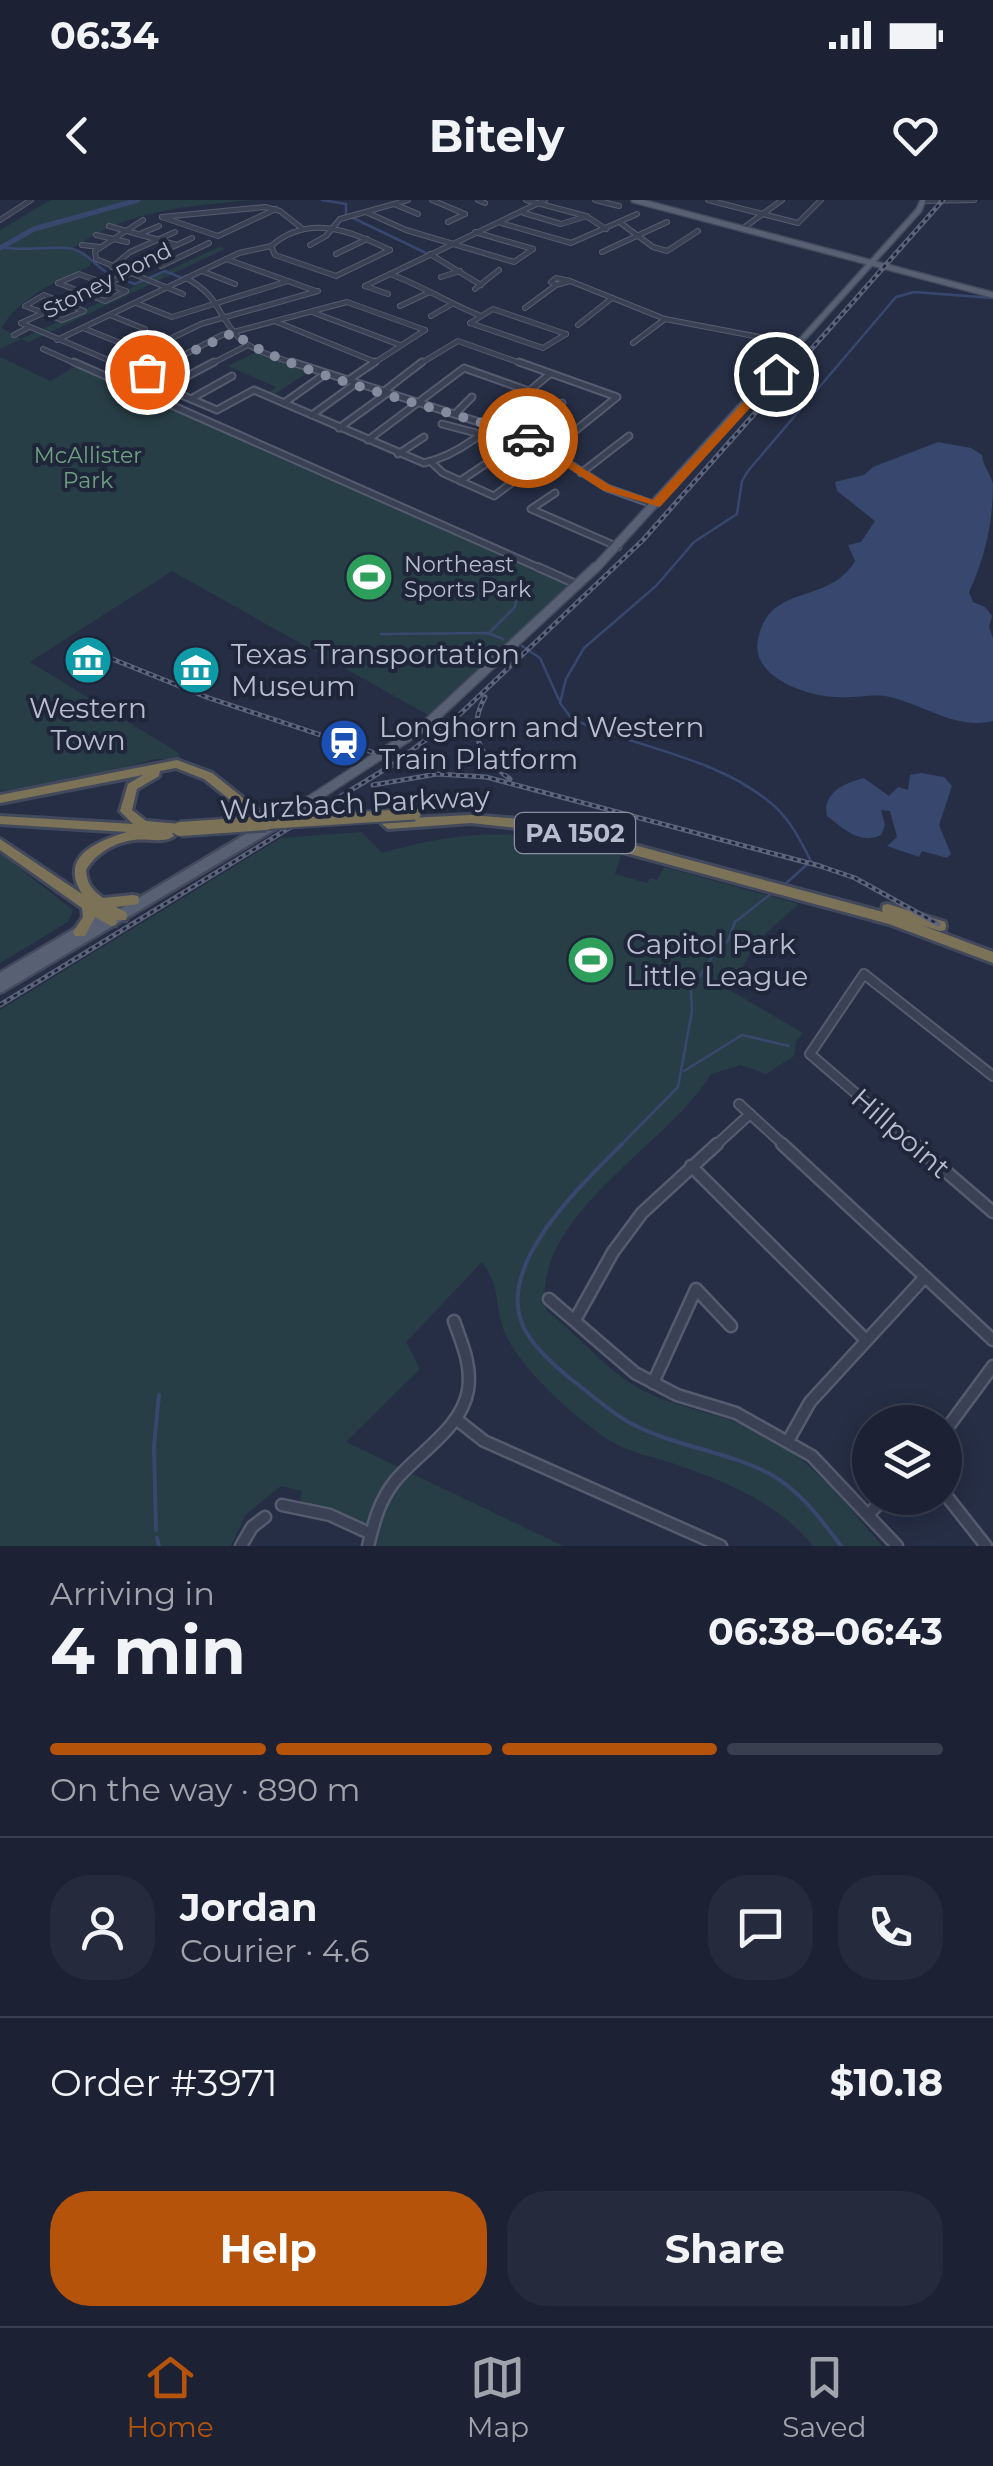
<!DOCTYPE html>
<meta charset="utf-8">
<style>
body{margin:0;font-family:Montserrat,sans-serif;background:#252a3c;color:#f1f3f6;height:100vh;display:flex;flex-direction:column;font-size:38px;white-space:nowrap}
*{box-sizing:border-box;margin:0}
p{font-size:32px;color:#a0a4ac}
.icon{flex:none;width:55px;height:55px;fill:none;stroke:currentColor;stroke-width:2;stroke-linecap:round;stroke-linejoin:round}
.map{position:relative;height:1346px;overflow:hidden}
.drawer{display:flex;flex-direction:column;background:#1c2234;flex:1}
.drawer>*{flex:none}
.tools{position:absolute;left:852px;top:1205px;display:grid;gap:20px}
.tools a{display:grid;place-items:center;width:110px;height:110px;border-radius:50%;background:#1c2234;box-shadow:0 5px 25px #0003,0 0 0 2px #3a3f4f;font-size:50px}
.pin{position:absolute;display:grid;place-items:center;width:85px;height:85px;color:#fff;margin:-42px;border:5px solid #fff;border-radius:50%;box-shadow:0 2px 10px #0007}
.courier{position:absolute;display:grid;place-items:center;width:100px;height:100px;margin:-50px;border:8px solid #b45309;border-radius:50%;background:#fff;color:#222;box-shadow:0 2px 12px #0007}
.summary em{font-style:normal;font-weight:700}
.summary div{display:flex;flex-direction:column-reverse}
.summary{display:flex;align-items:center;justify-content:space-between;height:170px;padding:0 50px}
h1{font-size:65px;font-weight:700;line-height:75px}
.bar{display:grid;grid-template-columns:repeat(4,1fr);gap:15px 10px;align-content:center;height:120px;padding:0 50px}
.bar i{height:12px;border-radius:8px;background:#3a3f4f}
.bar .on{background:#b45309}
.bar p{grid-column:span 4}
.line{display:flex;align-items:center;gap:25px;padding:0 50px;border-top:2px solid #3a3f4f}
.line div{flex:1}
.round{display:grid;place-items:center;flex:none;width:105px;height:105px;border-radius:40px;background:#252a3c}
.action{display:flex;gap:20px;margin-top:auto;padding:20px 50px}
.action a{flex:1;height:115px;border-radius:40px;background:#b45309;color:#fff;font-size:40px;font-weight:700;line-height:115px;text-align:center}
.action a+a{background:#252a3c;color:#f1f3f6}
.status{display:flex;justify-content:space-between;align-items:center;height:70px;padding:0 50px;background:#1c2234;direction:ltr}
.status svg{height:28px;fill:currentColor}
header{display:flex;justify-content:space-between;align-items:center;height:130px;padding:0 50px;background:#1c2234;font-size:45px;font-weight:700}
.menu{display:flex;justify-content:space-around;align-items:center;height:140px;border-top:2px solid #3a3f4f;background:#1c2234;font-size:28px;color:#a0a4ac}
.menu a{display:grid;justify-items:center;gap:5px}
.menu .on{color:#b45309}
.map>svg:first-child{display:block}
</style>
<div class="status"><b>06:34</b><svg viewBox="0 0 49 12"><path d="M0 12V9h3v3zM5 12V6h3v6zM10 12V3h3v9zM15 12V0h3v12zM26 1h20v11H26zM47 4h2v5h-2z"/></svg></div>
<header><svg class="icon" aria-label="back" viewBox="0 0 24 24"><path d="M15 5l-7 7 7 7"/></svg>Bitely<svg class="icon" aria-label="heart" viewBox="0 0 24 24"><path d="M12 20l-8-8c-3-5 5-10 8-4 3-6 11-1 8 4z"/></svg></header>
<div class="map">
<svg width="993" height="1346" viewBox="0 0 993 1346">
<rect width="100%" height="100%" fill="#262e45"/>
<g fill="#283e46">
<path d="M51,0H254C188,6 128,9 72,49L91,58L90,66C60,79 17,98 2,128L21,139L219,47L225,49L29,142L21,139L0,149V30Z"/>
<path d="M258,151L310,171L272,196L267,194L276,187L228,166Z"/>
<path d="M0,157L50,181L78,165L570,384L428,515L172,371L30,462L179,553L180,559H156L72,581L0,591Z"/>
<path d="M361,632L382,653C477,626 527,630 621,655L615,674L647,683L651,678L657,680L664,667L799,704L755,743L731,791L803,833L796,841L794,856L766,874L741,865L711,874C667,947 530,1016 546,1110C577,1134 601,1165 635,1186C667,1205 702,1210 736,1222C800,1245 841,1296 882,1346H813C778,1302 722,1280 669,1262C653,1257 633,1253 618,1245C584,1227 519,1168 505,1133C493,1104 503,1091 482,1062L406,1142L420,1169L346,1242L563,1346H378L374,1344V1326L300,1301L302,1291L281,1286L245,1315L231,1346H0V810L281,638Z"/>
<path d="M0,653L73,710L68,722L0,763Z"/>
</g>
<g fill="#38476d">
<path d="M938,242L971,248L982,255C983,267 991,274 993,284C993,322 985,358 969,392L973,402L985,407L992,416L989,427L993,438V521C955,530 925,505 890,497C872,493 853,499 836,497C806,496 750,477 758,439C770,382 828,406 855,361L848,345L861,342L875,321L837,291L835,282L864,275L873,267Z"/>
<path d="M921,573L944,577L952,586L939,625L951,654L947,658L922,651L919,657L887,646L897,637L890,611L881,610L885,625L881,635C859,645 844,629 827,616C822,593 844,583 864,578L889,596L898,587L908,590L910,575Z"/>
</g>
<g fill="none" stroke-linecap="round" stroke-linejoin="round">
<g stroke="#38476d" stroke-width="2.5">
<path d="M322,0L346,4V15"/>
<path d="M351,17L426,53"/>
<path d="M1,47C26,52 44,46 67,48C89,50 96,70 115,77"/>
<path d="M149,78L165,71L182,78"/>
<path d="M120,79L135,84L144,80"/>
<path d="M737,171L765,179"/>
<path d="M787,184L815,190"/>
<path d="M489,433L515,407L518,391"/>
<path d="M381,434L488,433L503,439"/>
<path d="M522,446L540,458L559,500"/>
<path d="M783,686L811,661C800,640 790,619 772,604C717,557 637,548 572,519L560,503L566,479L584,448L656,386L694,342L737,314L742,281L748,271L896,97L914,92L993,98"/>
<path d="M684,871L742,835L789,846"/>
<path d="M620,946L678,887L692,811L691,790L718,748L728,741L735,722L772,693"/>
</g>
<g stroke="#38476d" stroke-width="4">
<path d="M622,944C583,984 491,1067 525,1130C535,1149 556,1167 572,1180C592,1195 612,1214 634,1225C677,1247 730,1252 772,1275C801,1292 821,1319 841,1346"/>
<path d="M156,1330L154,1245L159,1195"/>
<path d="M157,1338L159,1346"/>
</g>
<path stroke="#38476d" stroke-width="5" d="M0,48L34,29L138,0"/>
<g stroke="#565c6f" stroke-width="6">
<g id="minor-far4">
<path d="M432,0L465,14"/>
<path d="M478,0L485,3"/>
<path d="M526,0L586,16L606,29"/>
<path d="M595,0L619,6"/>
<path d="M708,0L798,23L821,0"/>
<path d="M923,1L974,0"/>
<path d="M394,4L418,14"/>
<path d="M366,12L406,30L514,62L533,49"/>
<path d="M524,13L561,24L587,16"/>
<path d="M162,17L265,7L280,11L303,29"/>
<path d="M162,17L218,36L276,9"/>
<path d="M0,20L31,0"/>
<path d="M143,20L95,51L96,59L183,94"/>
<path d="M448,22L465,14"/>
<path d="M501,23L571,43L637,14"/>
<path d="M622,24L653,47L667,51L698,31"/>
<path d="M109,26L177,45"/>
<path d="M742,29L782,0"/>
<path d="M475,32L533,49"/>
<path d="M142,33L159,26"/>
<path d="M96,35L127,42"/>
<path d="M82,45L100,47"/>
<path d="M310,45L326,36L340,19L408,0"/>
<path d="M271,46L275,55L336,76L390,50"/>
<path d="M271,46C309,13 350,31 390,50"/>
<path d="M602,52L667,22"/>
<path d="M336,54L367,39"/>
<path d="M430,54L481,85"/>
<path d="M226,59L316,91"/>
<path d="M161,66L209,43"/>
<path d="M112,67L130,52L175,32"/>
<path d="M202,71L235,84"/>
<path d="M390,74C423,86 448,103 481,116"/>
<path d="M441,77L460,71"/>
<path d="M186,78C220,96 216,114 239,138C254,152 280,158 299,165"/>
<path d="M556,78L570,81L556,85L551,82Z"/>
<path d="M570,81L665,119L801,145"/>
<path d="M58,83L105,101L126,91"/>
<path d="M58,83L79,74L126,91"/>
<path d="M365,86L545,0"/>
<path d="M365,86L388,94"/>
<path d="M475,89L499,70"/>
<path d="M44,95L84,111L62,120L25,106Z"/>
<path d="M136,103L172,117L288,81"/>
<path d="M400,106L430,92"/>
<path d="M525,108L556,85"/>
<path d="M312,112L400,145"/>
<path d="M110,115L145,129"/>
<path d="M431,116L452,104"/>
<path d="M277,122L373,161"/>
<path d="M21,123L120,165"/>
<path d="M21,123L142,68L157,54L192,38"/>
<path d="M470,123L543,148L566,134"/>
<path d="M470,123L493,109L566,134"/>
<path d="M578,125L612,98"/>
<path d="M83,128L118,142"/>
<path d="M14,135L29,127"/>
<path d="M57,140L239,53L271,46"/>
<path d="M633,143L665,119"/>
<path d="M43,149L79,165"/>
<path d="M116,165L201,124L318,91"/>
<path d="M165,165L222,135L347,102L425,130"/>
<path d="M209,165L248,145"/>
<path d="M371,165L425,130"/>
<path d="M418,165L458,141L526,165"/>
</g>
</g>
<g stroke="#565c6f" stroke-width="9">
<g id="minor-far3">
<path d="M74,162L544,370"/>
<path d="M114,162L139,173L169,162"/>
<path d="M292,162L529,238L607,288L655,305"/>
<path d="M519,162L617,197L550,251"/>
<path d="M116,165L121,162"/>
<path d="M144,173L151,182L217,210L254,190L424,263C476,251 509,205 550,174"/>
<path d="M347,181L375,162"/>
<path d="M165,188L214,162"/>
<path d="M383,192L422,162"/>
<path d="M191,199L232,176"/>
<path d="M284,203L325,174"/>
<path d="M513,204L548,213L562,203"/>
<path d="M455,214L472,197"/>
<path d="M312,215L355,184"/>
<path d="M442,224L480,234"/>
<path d="M339,228L386,194"/>
<path d="M368,240L464,168L526,190"/>
<path d="M398,254L424,237"/>
<path d="M431,262L443,273L494,296L514,281"/>
<path d="M581,273L629,236"/>
<path d="M460,281L487,263"/>
<path d="M555,293L531,309L618,347"/>
</g>
</g>
<g stroke="#565c6f" stroke-width="10">
<path id="minor-far2" d="M538,367L578,385"/>
</g>
<g stroke="#565c6f" stroke-width="12">
<g id="minor-far1">
<path d="M739,904L785,946"/>
<path d="M715,946L750,914"/>
<path d="M917,946L810,854L864,774L993,876"/>
</g>
</g>
<g stroke="#565c6f" stroke-width="15">
<g id="minor">
<path d="M782,944L993,1140"/>
<path d="M914,944L993,1012"/>
<path d="M691,966L866,1140"/>
<path d="M549,1099L635,1173L677,1195L736,1213L812,1256L897,1346"/>
<path d="M575,1120L613,1052L642,1013L717,944"/>
<path d="M653,1183L696,1089L731,1126"/>
<path d="M456,1219L484,1241L721,1346"/>
<path d="M945,1231L993,1166"/>
<path d="M788,1241L810,1202L925,1077"/>
<path d="M945,1294L986,1346"/>
<path d="M282,1305L330,1315L369,1333"/>
<path d="M869,1314L884,1298"/>
<path d="M241,1346L252,1327L265,1317"/>
<path d="M368,1346C374,1322 379,1301 395,1281C418,1253 462,1228 468,1190C472,1165 462,1144 454,1121"/>
</g>
</g>
<g stroke="#444a5e" stroke-width="8">
<g id="major-far3">
<path d="M634,0L993,95"/>
<path d="M788,155L919,10L923,0"/>
<path d="M781,165L791,154"/>
</g>
</g>
<g stroke="#444a5e" stroke-width="11">
<path id="major-far2" d="M594,370L783,162"/>
</g>
<g stroke="#444a5e" stroke-width="12">
<path id="major-far1" d="M271,626L426,525L596,367"/>
</g>
<g stroke="#444a5e" stroke-width="16">
<g id="major">
<path d="M0,779L110,714"/>
<path d="M0,787L275,623"/>
</g>
</g>
<g stroke="#42495c" stroke-width="6">
<g id="highway">
<path d="M177,560L212,573L275,623L277,626L275,629H267L204,579L176,568L160,571L159,576L137,589L132,610L146,621L180,624L186,629L180,634L172,633L174,636C163,644 148,638 134,640C115,642 95,654 86,670C87,684 92,690 103,698L133,695L138,696L139,700L138,704L116,707L126,712L127,716L126,720H117L116,725L111,726L95,717L85,736H75L73,732L83,717L82,708L0,650V639L82,694C59,656 96,642 127,632L0,624V616L133,624L120,611L128,584L143,575L0,603V595Z"/>
<path d="M471,615L545,621L883,712L882,709L883,705L888,704L945,722L946,726L945,730L940,731L921,725L993,752V763L889,724L545,631L471,623L388,629L382,624L388,619Z"/>
</g>
</g>
<use href="#minor-far4" stroke="#3a4154" stroke-width="4"/>
<use href="#minor-far3" stroke="#3a4154" stroke-width="5"/>
<use href="#minor-far2" stroke="#3a4154" stroke-width="6"/>
<use href="#minor-far1" stroke="#3a4154" stroke-width="8"/>
<use href="#minor" stroke="#3a4154" stroke-width="10"/>
<use href="#major-far3" stroke="#586074" stroke-width="5"/>
<use href="#major-far2" stroke="#586074" stroke-width="8"/>
<use href="#major-far1" stroke="#586074" stroke-width="9"/>
<use href="#major" stroke="#586074" stroke-width="11"/>
<use href="#highway" fill="#7b7257" fill-rule="evenodd"/>
<g stroke="#5c647c" stroke-width="5">
<g id="rail">
<path d="M75,444L209,498L372,552"/>
<path d="M485,497C466,532 480,557 510,579"/>
<path d="M373,585L437,574L486,577L820,666L855,678L938,724"/>
<path d="M0,805L392,565L459,515L643,340L943,0"/>
</g>
</g>
<use href="#rail" stroke="#1f263a" stroke-width="2.5" stroke-dasharray="4" stroke-linecap="butt"/>
<g stroke="#42495c" stroke-width="15" stroke-linecap="butt">
<path id="highway-bridge-far1" d="M227,626L415,614"/>
</g>
<g stroke="#42495c" stroke-width="19" stroke-linecap="butt">
<path id="highway-bridge" d="M180,629L266,623"/>
</g>
<use href="#highway-bridge-far1" stroke="#7b7257" stroke-width="11"/>
<use href="#highway-bridge" stroke="#7b7257" stroke-width="14"/>
</g>
<path fill="#b45309" d="M772,171L781,174L660,307L602,290L522,238L531,236L611,286L653,300Z"/>
<g fill="none" stroke-linecap="round" stroke-linejoin="round">
<path stroke="#858b9e" stroke-width="10" stroke-dasharray="0 18" d="M147,172L235,132C259,166 475,217 528,238"/>
</g>
<defs>
<g id="stadium-disc" transform="scale(2.5)"><circle r="9.5" fill="#2e9e5b" stroke="#1f263a"/><path d="M0-5a6.5 5 0 1 0 0 10a6.5 5 0 1 0 0-10ZM-3.5-1.8h7v3.6h-7Z" fill="#fff"/></g>
<g id="museum-disc" transform="scale(2.5)"><circle r="9.5" fill="#0f9aa8" stroke="#1f263a"/><path d="M0-6L6-3V-2H-6V-3ZM-5-1h2V3h-2ZM-1-1h2V3h-2ZM3-1h2V3H3ZM-6 4H6V6H-6Z" fill="#fff"/></g>
<g id="station-disc" transform="scale(2.5)"><circle r="9.5" fill="#1a4fb4" stroke="#1f263a"/><path d="M-3-6H3Q5-6 5-4V2Q5 4 3 4L4.5 6H3L1.5 4h-3L-3 6H-4.5L-3 4Q-5 4-5 2V-4Q-5-6-3-6ZM-3.5-4v3h7v-3ZM-3.5 1v1.5H-2V1ZM2 1v1.5H3.5V1Z" fill="#fff"/></g>
</defs>
<g fill-rule="evenodd">
<use href="#stadium-disc" x="369" y="377"/>
<use href="#museum-disc" x="88" y="460"/>
<use href="#museum-disc" x="196" y="470"/>
<use href="#station-disc" x="344" y="543"/>
<use href="#stadium-disc" x="591" y="760"/>
</g>
<g text-anchor="middle" stroke-width="8" stroke-linejoin="round" paint-order="stroke">
<g font-size="22" fill="#b8bdce" stroke="#1f263a">
<text transform="translate(107 80) rotate(-27)" y="8">Stoney Pond</text>
</g>
<g font-size="22" fill="#6ea081" stroke="#1f263a">
<text x="88" y="263">McAllister<tspan x="88" dy="25">Park</tspan></text>
</g>
<g font-size="22" fill="#b8bdce" stroke="#1f263a" text-anchor="start">
<text x="404" y="372">Northeast<tspan x="404" dy="25">Sports Park</tspan></text>
</g>
<rect fill="#1f263a" stroke="#8a90a2" stroke-width="2.5" x="515" y="613" width="120" height="40" rx="8"/>
<g font-size="25" font-weight="bold" fill="#b8bdce">
<text x="575" y="642">PA 1502</text>
</g>
<g font-size="28" fill="#b8bdce" stroke="#1f263a" text-anchor="start">
<text x="231" y="464">Texas Transportation<tspan x="231" dy="32">Museum</tspan></text>
<text x="88" y="518" text-anchor="middle">Western<tspan x="88" dy="32">Town</tspan></text>
<text x="379" y="537">Longhorn and Western<tspan x="379" dy="32">Train Platform</tspan></text>
<text x="626" y="754">Capitol Park<tspan x="626" dy="32">Little League</tspan></text>
</g>
<g font-size="28" fill="#b8bdce" stroke="#1f263a">
<text transform="translate(355 603) rotate(-3)" y="10">Wurzbach Parkway</text>
<text transform="translate(901 933) rotate(41)" y="10">Hillpoint</text>
</g>
</g>
</svg>
<div class="tools">
<a><svg class="icon" aria-label="layers" viewBox="0 0 24 24"><path d="M12 4l9 5-9 5-9-5zM3 14l9 5 9-5"/></svg></a>
</div>
<div class="pin" style="left:147px;top:172px;background:#ea580c"><svg class="icon" aria-label="bag" viewBox="0 0 24 24"><path d="M5 8h14l-1 12H6zM9 8a3 3 0 0 1 6 0"/></svg></div>
<div class="pin" style="left:776px;top:174px;background:#1f2937"><svg class="icon" aria-label="home" viewBox="0 0 24 24"><path d="M3 11l9-7 9 7M6 9v11h12V9"/></svg></div>
<div class="courier" style="left:528px;top:238px"><svg class="icon" aria-label="car" viewBox="0 0 24 24"><path d="M5 17H2v-5l4-1 3-4h7l3 4 3 1v5h-3M9 17h6M6 11h13"/><circle cx="7" cy="17" r="2"/><circle cx="17" cy="17" r="2"/></svg></div>
</div>
<section class="drawer">
<div class="summary"><div><h1>4 min</h1><p>Arriving in</p></div><em>06:38–06:43</em></div>
<div class="bar"><i class="on"></i><i class="on"></i><i class="on"></i><i></i><p>On the way · 890 m</p></div>
<div class="line" style="height:180px"><a class="round"><svg class="icon" aria-label="person" viewBox="0 0 24 24"><circle cx="12" cy="8" r="4"/><path d="M4 21q1-7 8-7t8 7"/></svg></a><div><b>Jordan</b><p>Courier · 4.6</p></div><a class="round"><svg class="icon" aria-label="chat" viewBox="0 0 24 24"><path d="M4 5h16v11H9l-5 4z"/></svg></a><a class="round"><svg class="icon" aria-label="phone" viewBox="0 0 24 24"><path d="M5 4h4l2 5-3 2q2 4 5 5l2-3 5 2v4C11 20 4 13 5 4z"/></svg></a></div>
<div class="line" style="height:130px"><div>Order #3971</div><b>$10.18</b></div>
<div class="action"><a>Help</a><a>Share</a></div>
</section>
<nav class="menu">
<a class="on"><svg class="icon" aria-label="home" viewBox="0 0 24 24"><path d="M3 11l9-7 9 7M6 9v11h12V9"/></svg>Home</a>
<a><svg class="icon" aria-label="map" viewBox="0 0 24 24"><path d="M3 6l6-2 6 2 6-2v14l-6 2-6-2-6 2zM9 4v14M15 6v14"/></svg>Map</a>
<a><svg class="icon" aria-label="saved" viewBox="0 0 24 24"><path d="M7 4h10v16l-5-4-5 4z"/></svg>Saved</a>
</nav>
